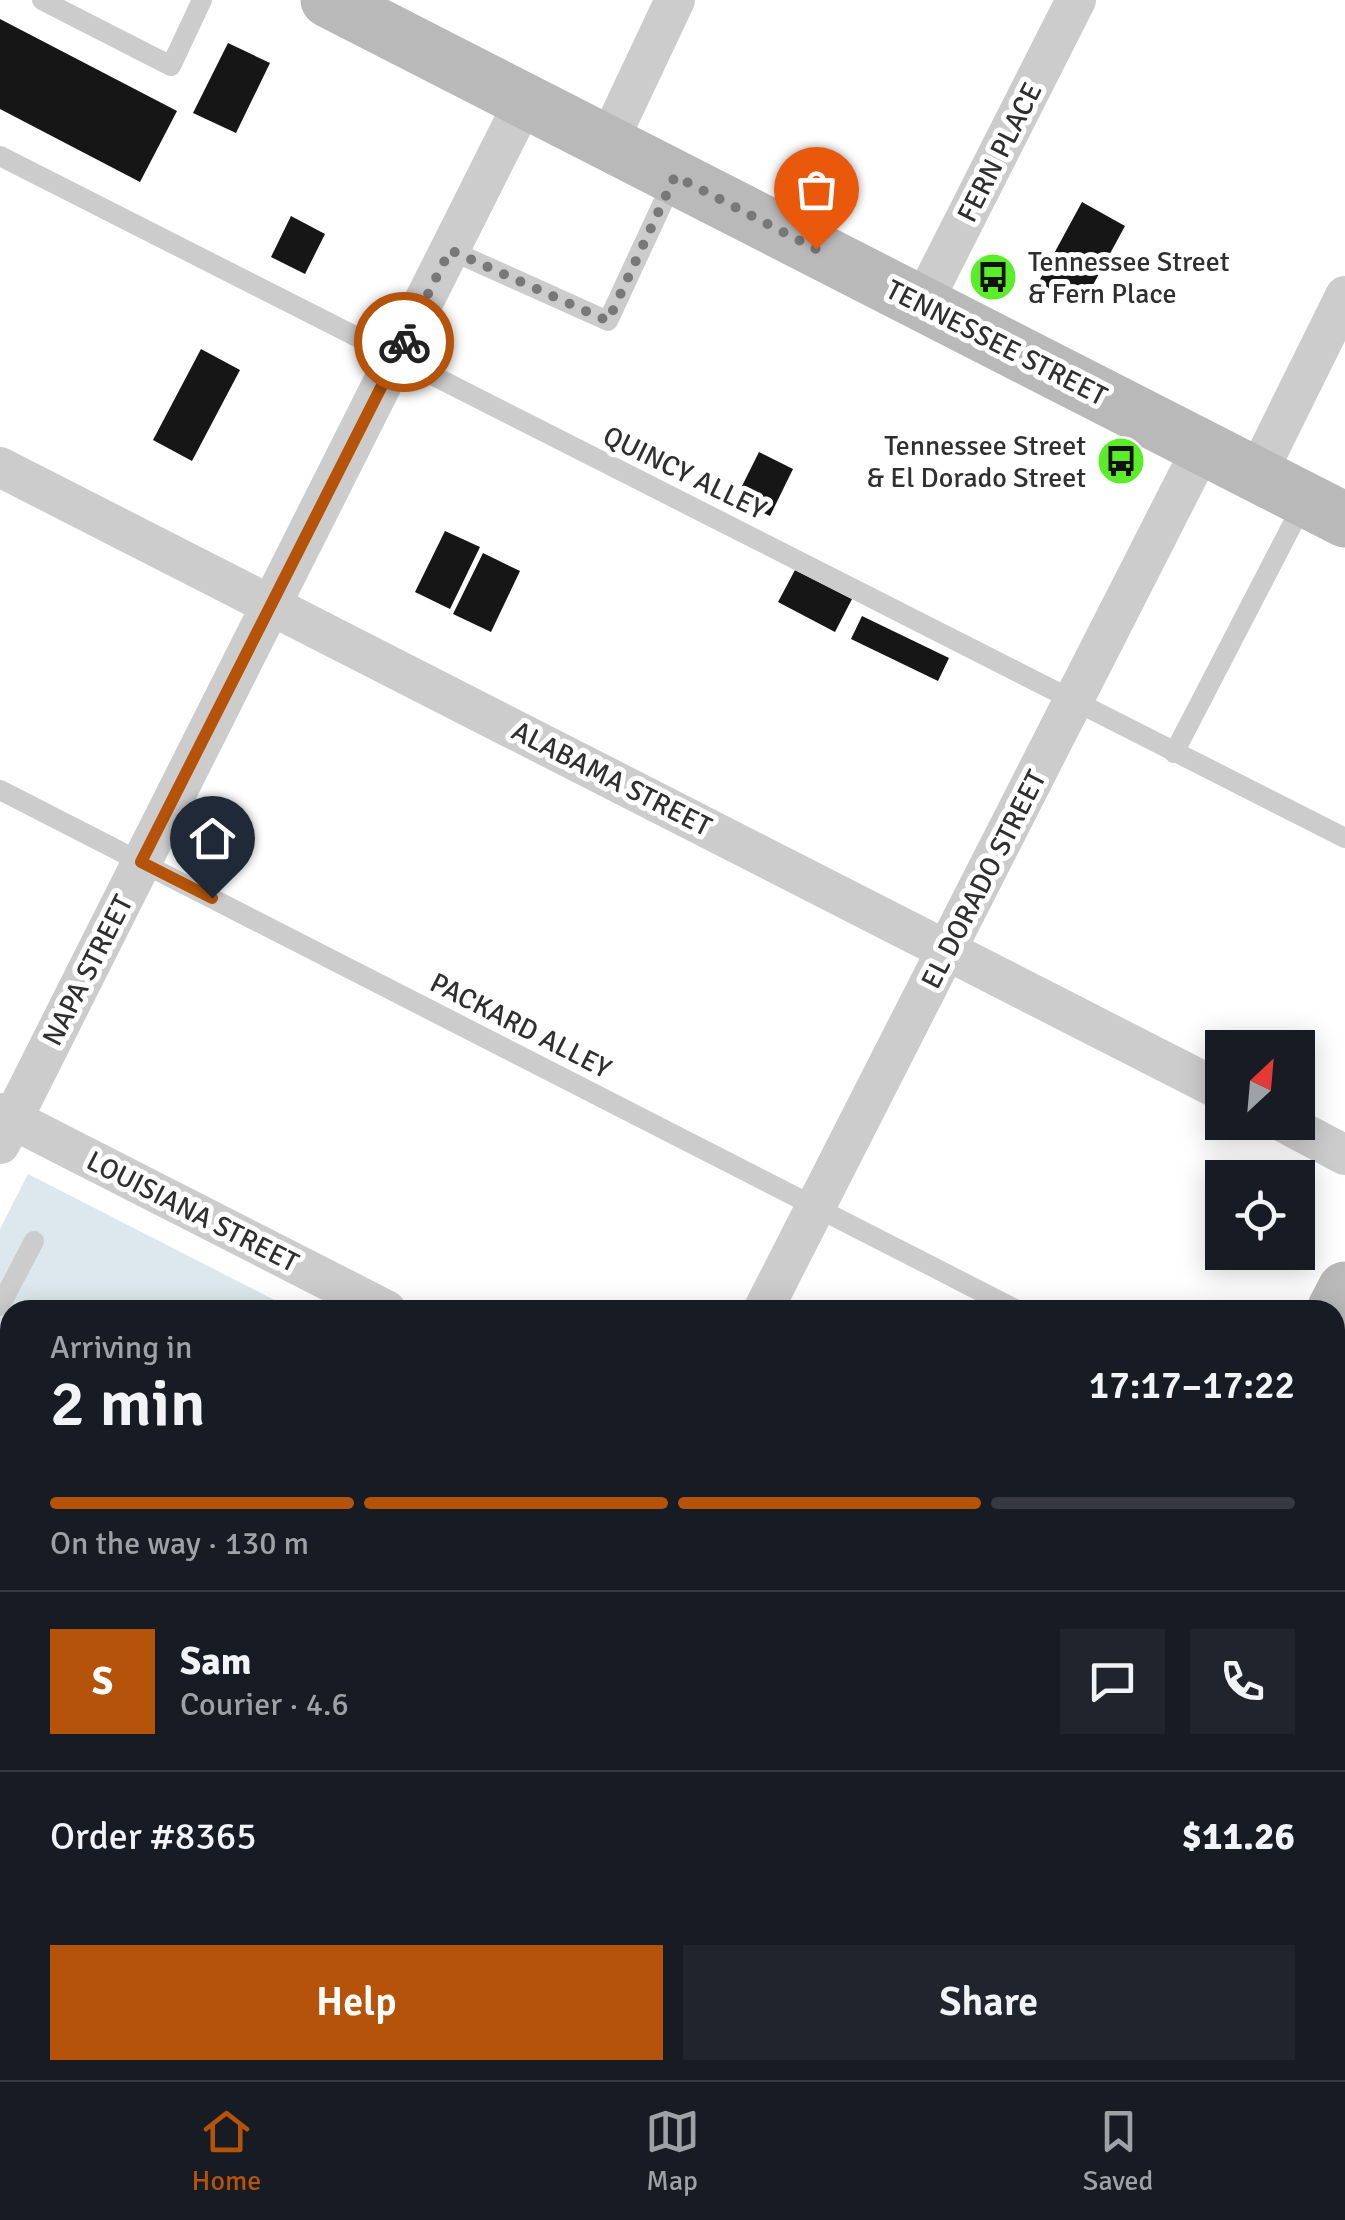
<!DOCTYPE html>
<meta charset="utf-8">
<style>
body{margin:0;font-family:Signika,sans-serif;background:#20242c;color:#f1f3f6;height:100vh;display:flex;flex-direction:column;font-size:38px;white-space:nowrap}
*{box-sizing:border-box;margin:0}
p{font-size:32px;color:#9ea1a6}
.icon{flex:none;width:55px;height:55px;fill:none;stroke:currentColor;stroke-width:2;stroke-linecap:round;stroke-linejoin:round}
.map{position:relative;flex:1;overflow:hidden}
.side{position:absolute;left:0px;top:1300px;width:1345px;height:780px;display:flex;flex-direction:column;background:#171b24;border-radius:30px 30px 0 0;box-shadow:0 5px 25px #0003}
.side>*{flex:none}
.needle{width:65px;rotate:26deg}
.tools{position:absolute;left:1205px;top:1030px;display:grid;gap:20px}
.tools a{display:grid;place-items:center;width:110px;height:110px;border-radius:0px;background:#171b24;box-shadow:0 5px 25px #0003;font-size:50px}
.pin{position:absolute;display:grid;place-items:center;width:85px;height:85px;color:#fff;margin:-102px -42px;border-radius:50% 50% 50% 0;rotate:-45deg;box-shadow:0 0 10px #0007}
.pin .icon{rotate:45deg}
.courier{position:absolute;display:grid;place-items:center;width:100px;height:100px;margin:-50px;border:8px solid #b45309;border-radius:50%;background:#fff;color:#222;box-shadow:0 2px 12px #0007}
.headline em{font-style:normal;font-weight:600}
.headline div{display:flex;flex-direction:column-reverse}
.headline{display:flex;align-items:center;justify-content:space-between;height:170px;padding:0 50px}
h1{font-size:65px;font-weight:600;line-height:75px}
.bar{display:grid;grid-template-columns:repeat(4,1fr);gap:15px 10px;align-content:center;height:120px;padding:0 50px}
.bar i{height:12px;border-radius:8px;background:#363941}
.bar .on{background:#b45309}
.bar p{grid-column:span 4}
.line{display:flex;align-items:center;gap:25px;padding:0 50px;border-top:2px solid #363941}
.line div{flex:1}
.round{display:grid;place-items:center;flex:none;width:105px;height:105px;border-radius:0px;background:#20242c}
.action{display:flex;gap:20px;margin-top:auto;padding:20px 50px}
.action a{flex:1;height:115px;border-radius:0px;background:#b45309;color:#fff;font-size:40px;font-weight:600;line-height:115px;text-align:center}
.action a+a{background:#20242c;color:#f1f3f6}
.menu{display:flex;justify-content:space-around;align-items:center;height:140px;border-top:2px solid #363941;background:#171b24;font-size:28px;color:#9ea1a6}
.menu a{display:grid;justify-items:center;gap:5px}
.menu .on{color:#b45309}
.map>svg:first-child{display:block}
</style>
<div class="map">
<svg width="1345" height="2080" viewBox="0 0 1345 2080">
<rect width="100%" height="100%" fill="#fff"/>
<path fill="#dce8ed" d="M28,1174L294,1310H10V1707L0,1702V1229Z"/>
<g fill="#161616">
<path d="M0,19L177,111L140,182L0,109Z"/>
<path d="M228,43L270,63L236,133L193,113Z"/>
<path d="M1082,202L1125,226L1081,307L1038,283Z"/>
<path d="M291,216L325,234L305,274L271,257Z"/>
<path d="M201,349L240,370L192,461L153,440Z"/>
<path d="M759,452L793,469L770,516L735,500Z"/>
<path d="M445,531L480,547L450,609L415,592Z"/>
<path d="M483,553L520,571L491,632L453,614Z"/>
<path d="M795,570L852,599L835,632L778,602Z"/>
<path d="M862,616L949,658L938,681L851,639Z"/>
</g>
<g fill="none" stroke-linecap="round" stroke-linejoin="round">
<g stroke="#ccc" stroke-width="20">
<path d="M42,0L171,66L202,0"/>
<path d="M0,156L1345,838"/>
<path d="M450,250L608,321L673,181"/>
<path d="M1174,753L1304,502"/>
<path d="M0,790L1017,1310"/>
<path d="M0,1306L34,1241"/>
<path d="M1335,1473L1345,1478"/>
<path d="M0,2065L30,2080"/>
<path d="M1249,2070L1269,2080"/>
</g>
<g stroke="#ccc" stroke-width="40">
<path d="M608,142L675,0"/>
<path d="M922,304L1076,0"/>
<path d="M0,467L1222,1091"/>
<path d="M1256,476L1345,296"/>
<path d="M0,1113L386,1310"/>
<path d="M1283,1122L1345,1155"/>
<path d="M0,1144L525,100"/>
<path d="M763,1310L1202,448"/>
<path d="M0,1751L10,1757"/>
<path d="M1335,1792L1345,1797"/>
<path d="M625,2070L645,2080"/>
<path d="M370,2080L375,2070"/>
</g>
<g stroke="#b9b9b9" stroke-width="55">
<path d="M328,0L1345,520"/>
<path d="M1334,1310L1345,1289"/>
<path d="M938,2080L943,2070"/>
</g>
</g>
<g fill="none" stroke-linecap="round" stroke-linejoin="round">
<path stroke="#787878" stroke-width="10" stroke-dasharray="0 18" d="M404,342L450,250L608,321L675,176L816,249"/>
<path stroke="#b45309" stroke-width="12" d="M212,898L141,862L404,342"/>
</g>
<defs>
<g id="bus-disc" transform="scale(2.5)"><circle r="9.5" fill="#59ee28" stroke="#fff"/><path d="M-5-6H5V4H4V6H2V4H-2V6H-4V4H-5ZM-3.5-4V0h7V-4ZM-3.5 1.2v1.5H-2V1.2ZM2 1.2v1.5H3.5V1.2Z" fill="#111"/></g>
</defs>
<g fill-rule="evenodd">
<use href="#bus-disc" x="993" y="277"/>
<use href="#bus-disc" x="1121" y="461"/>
</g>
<g text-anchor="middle" stroke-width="10" stroke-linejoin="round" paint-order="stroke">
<g font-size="28" fill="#2f2f2f" stroke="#fff">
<text transform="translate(999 152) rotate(-63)" y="10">FERN PLACE</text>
<text transform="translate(997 342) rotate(27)" y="10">TENNESSEE STREET</text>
<text transform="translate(685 472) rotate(26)" y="10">QUINCY ALLEY</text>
<text transform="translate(612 778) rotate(27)" y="10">ALABAMA STREET</text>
<text transform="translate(983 879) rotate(-63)" y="10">EL DORADO STREET</text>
<text transform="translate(87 970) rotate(-63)" y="10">NAPA STREET</text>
<text transform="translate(521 1025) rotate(27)" y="10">PACKARD ALLEY</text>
<text transform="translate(193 1211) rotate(27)" y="10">LOUISIANA STREET</text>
</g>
<g font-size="28" fill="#2f2f2f" stroke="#fff" text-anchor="start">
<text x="1028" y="271">Tennessee Street<tspan x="1028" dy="32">&amp; Fern Place</tspan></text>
<text x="1086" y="455" text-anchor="end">Tennessee Street<tspan x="1086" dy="32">&amp; El Dorado Street</tspan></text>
</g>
</g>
</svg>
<div class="tools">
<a><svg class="needle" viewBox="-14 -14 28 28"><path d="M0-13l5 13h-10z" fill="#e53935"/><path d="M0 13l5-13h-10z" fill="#9ea1a6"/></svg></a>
<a><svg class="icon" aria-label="locate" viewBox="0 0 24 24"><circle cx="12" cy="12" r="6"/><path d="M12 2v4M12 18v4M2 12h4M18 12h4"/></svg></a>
</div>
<div class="pin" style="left:816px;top:249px;background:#ea580c"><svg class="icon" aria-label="bag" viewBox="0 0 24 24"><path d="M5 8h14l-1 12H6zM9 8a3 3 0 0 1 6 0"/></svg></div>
<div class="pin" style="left:212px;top:898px;background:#1f2937"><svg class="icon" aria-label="home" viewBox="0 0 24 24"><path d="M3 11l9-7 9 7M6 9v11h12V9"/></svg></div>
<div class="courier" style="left:404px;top:342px"><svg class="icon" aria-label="bike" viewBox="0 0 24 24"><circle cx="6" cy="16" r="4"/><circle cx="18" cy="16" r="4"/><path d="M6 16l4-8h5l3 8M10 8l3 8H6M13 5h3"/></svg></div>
<section class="side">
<div class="headline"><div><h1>2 min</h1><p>Arriving in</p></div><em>17:17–17:22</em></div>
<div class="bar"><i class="on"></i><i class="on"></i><i class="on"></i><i></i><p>On the way · 130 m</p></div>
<div class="line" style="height:180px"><b class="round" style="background:#b45309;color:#fff">S</b><div><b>Sam</b><p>Courier · 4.6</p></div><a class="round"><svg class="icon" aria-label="chat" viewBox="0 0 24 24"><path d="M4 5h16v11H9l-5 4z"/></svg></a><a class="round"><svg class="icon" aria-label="phone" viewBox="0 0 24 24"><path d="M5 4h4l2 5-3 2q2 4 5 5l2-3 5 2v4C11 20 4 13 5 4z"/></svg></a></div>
<div class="line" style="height:130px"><div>Order #8365</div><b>$11.26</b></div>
<div class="action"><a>Help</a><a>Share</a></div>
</section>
</div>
<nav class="menu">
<a class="on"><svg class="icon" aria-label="home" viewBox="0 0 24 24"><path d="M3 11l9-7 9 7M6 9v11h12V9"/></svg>Home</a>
<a><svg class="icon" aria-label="map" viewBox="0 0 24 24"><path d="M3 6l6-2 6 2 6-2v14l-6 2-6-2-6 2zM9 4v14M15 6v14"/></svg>Map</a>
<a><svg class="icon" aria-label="saved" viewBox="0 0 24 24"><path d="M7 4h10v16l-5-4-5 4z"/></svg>Saved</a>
</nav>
